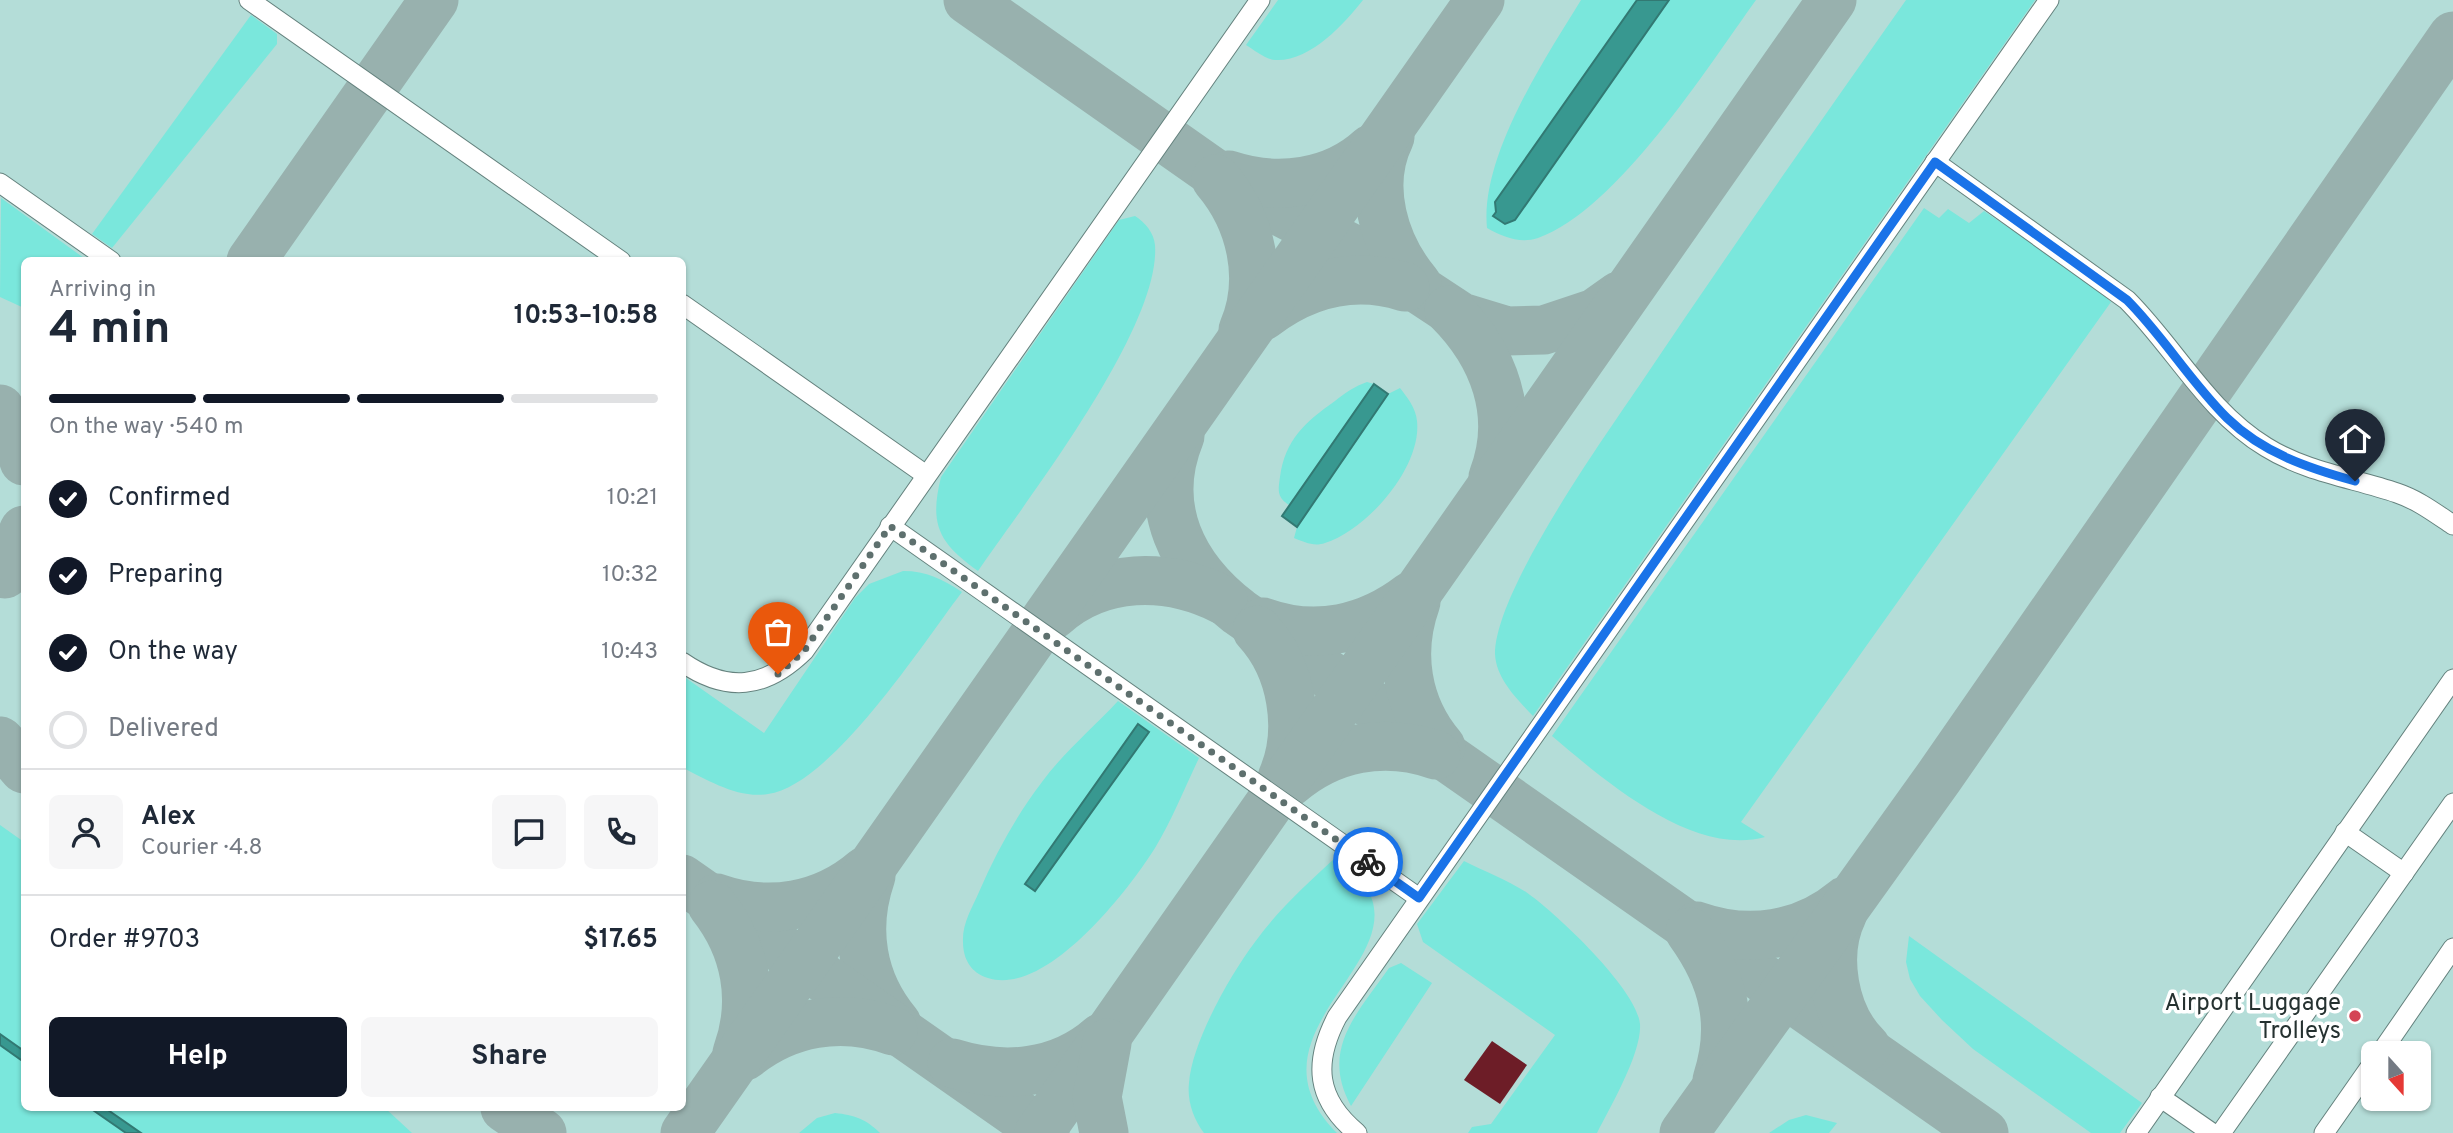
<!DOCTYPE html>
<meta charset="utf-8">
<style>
body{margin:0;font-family:Overpass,sans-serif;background:#f6f6f7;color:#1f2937;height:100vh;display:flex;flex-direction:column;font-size:26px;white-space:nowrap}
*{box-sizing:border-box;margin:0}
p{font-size:23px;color:#747a83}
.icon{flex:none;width:38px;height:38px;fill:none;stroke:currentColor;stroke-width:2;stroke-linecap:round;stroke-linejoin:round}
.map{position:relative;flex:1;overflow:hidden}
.side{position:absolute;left:21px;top:257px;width:665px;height:854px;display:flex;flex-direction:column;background:#fff;border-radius:10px;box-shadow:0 2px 5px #0004}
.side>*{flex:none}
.needle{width:46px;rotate:159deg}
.tools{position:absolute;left:2361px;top:1041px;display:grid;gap:14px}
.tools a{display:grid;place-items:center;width:70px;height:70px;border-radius:10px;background:#fff;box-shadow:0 2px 5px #0004;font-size:35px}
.pin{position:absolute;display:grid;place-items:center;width:60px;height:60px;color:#fff;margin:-72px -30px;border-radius:50% 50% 50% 0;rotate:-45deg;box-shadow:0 0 7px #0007}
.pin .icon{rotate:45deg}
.courier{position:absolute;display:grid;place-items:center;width:70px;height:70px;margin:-35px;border:5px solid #1a73e8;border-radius:50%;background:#fff;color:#222;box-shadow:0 2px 9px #0007}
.headline em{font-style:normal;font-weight:700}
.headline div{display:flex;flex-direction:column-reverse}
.headline{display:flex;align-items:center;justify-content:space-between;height:119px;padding:0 28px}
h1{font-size:46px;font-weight:700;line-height:52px}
.bar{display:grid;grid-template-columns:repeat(4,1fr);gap:10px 7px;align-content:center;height:84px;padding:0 28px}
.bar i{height:9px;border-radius:5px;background:#e0e1e3}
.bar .active{background:#111827}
.bar p{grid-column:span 4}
.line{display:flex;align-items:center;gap:18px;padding:0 28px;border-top:2px solid #e0e1e3}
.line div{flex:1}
.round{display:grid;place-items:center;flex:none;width:74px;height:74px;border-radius:10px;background:#f6f6f7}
ol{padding:0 28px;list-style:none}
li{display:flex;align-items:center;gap:21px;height:77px}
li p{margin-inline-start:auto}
li .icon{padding:7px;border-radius:50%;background:#111827;color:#fff;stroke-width:4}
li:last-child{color:#747a83}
li i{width:38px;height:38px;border:4px solid #e0e1e3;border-radius:50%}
.cta{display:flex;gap:14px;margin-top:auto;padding:14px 28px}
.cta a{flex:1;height:80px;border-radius:10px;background:#111827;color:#fff;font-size:28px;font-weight:700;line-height:80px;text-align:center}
.cta a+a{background:#f6f6f7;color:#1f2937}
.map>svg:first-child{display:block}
</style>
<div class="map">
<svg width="2453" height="1133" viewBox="0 0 2453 1133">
<rect width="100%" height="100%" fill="#c7e6e2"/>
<path fill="#b4ddd8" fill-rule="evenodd" d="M0,0H2453V1133H0ZM24,261H682V1108H24ZM2373,1054H2418V1099H2373Z"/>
<g fill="#7ae7dc" fill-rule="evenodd">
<path d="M1278,0H1363C1344,24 1310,62 1275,60C1265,59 1254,50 1246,45Z"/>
<path d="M1581,0H1756C1707,68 1617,210 1538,238C1520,244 1503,237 1487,228C1480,157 1544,60 1581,0Z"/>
<path d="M1906,0H2035L1533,716C1518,700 1496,679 1495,654C1495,590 1605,436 1643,380C1729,252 1817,126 1906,0Z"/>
<path d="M251,15L277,34V44L112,248L92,234Z"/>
<path d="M1,198L88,261H24V308L0,297Z"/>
<path d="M1924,208L1939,218L1948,209L1969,223L1984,211L2092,284L2111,302L1741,822L1765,837C1692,857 1604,780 1552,736Z"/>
<path d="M1135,216C1145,222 1154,233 1155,245C1161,328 1026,501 978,571C939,543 929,525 941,477L1119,220Z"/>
<path d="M1367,382L1374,384L1289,505C1277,497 1278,491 1280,477C1285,440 1305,422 1335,401C1345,393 1355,386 1367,382Z"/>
<path d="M1400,388C1407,397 1416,408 1417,421C1422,467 1367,530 1325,543C1314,547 1304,542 1294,538L1297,527L1388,394Z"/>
<path d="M903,571C927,571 942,579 962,592C923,643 832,785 768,794C738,799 708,780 683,768V676L764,733L855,598L869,584Z"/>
<path d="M1118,701L1199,758C1185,787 1172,820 1155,848C1128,891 1046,997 988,978C971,973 963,959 963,942C962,924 972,908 979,892C996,853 1016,816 1042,782C1063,753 1093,728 1118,701ZM1138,724L1149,732L1035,891L1025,883Z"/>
<path d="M0,825L24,842V1051L0,1034Z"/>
<path d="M1336,857C1463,946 1226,1021 1337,1133H1204C1193,1119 1187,1100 1189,1083C1192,1042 1230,975 1255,942C1278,910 1307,884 1336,857Z"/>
<path d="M1464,861C1484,871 1507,880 1526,892C1555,912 1637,989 1640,1024C1642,1053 1610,1107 1597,1133H1468L1472,1127L1491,1124L1555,1035L1423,942L1417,924Z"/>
<path d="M1909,936L2142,1103L2120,1133H2091L1973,1049L1942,1020L1920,996L1910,979L1906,962Z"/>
<path d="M1401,963L1432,983L1351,1106C1320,1049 1357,1014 1389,968Z"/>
<path d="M0,1045L24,1062V1108H90L126,1133H0Z"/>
<path d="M105,1108H385L412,1133H141Z"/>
<path d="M835,1113C854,1115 866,1119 880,1133H799L817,1118Z"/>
<path d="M1806,1115L1837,1123L1829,1133H1769L1789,1120Z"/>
</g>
<g fill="#389890" stroke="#327973" stroke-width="2">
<path d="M1637,0H1669L1515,220L1505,224L1493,216L1496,212L1495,202Z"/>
<path d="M1374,384L1388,394L1297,527L1282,516Z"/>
<path d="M1138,724L1149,732L1035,891L1025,884Z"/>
<path d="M0,1034L24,1051V1062L0,1045Z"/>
<path d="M90,1108H105L141,1133H126Z"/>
</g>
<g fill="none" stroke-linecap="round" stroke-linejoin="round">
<g stroke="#98b1ae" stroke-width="49">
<path d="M968,0L1237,189L1376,261L1461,317L1507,331L1544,330L1595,313L1619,296"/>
<path d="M1390,137C1366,186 1384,245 1417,284"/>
<path d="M1229,175C1277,191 1333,184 1371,149"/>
<path d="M1216,179C1251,220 1265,279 1243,330"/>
<path d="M251,261L434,0"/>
<path d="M1449,310C1494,355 1517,415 1493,477"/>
<path d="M1263,316C1305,284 1354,271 1405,287"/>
<path d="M0,409L18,440L24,461"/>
<path d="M1180,436C1151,507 1182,568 1239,612L1984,1133"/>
<path d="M5,574L24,530"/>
<path d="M1416,602C1398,652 1406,706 1441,747"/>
<path d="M1053,615C1101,572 1167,572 1223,600"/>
<path d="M1263,622C1316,641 1368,629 1411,596"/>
<path d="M1257,630C1292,668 1303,730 1282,778"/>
<path d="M0,741L24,769"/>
<path d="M1289,783C1331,747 1384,737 1436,755"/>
<path d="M871,876C853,928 861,981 897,1024"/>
<path d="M682,879L1045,1133"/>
<path d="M717,898C768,916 823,907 865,871"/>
<path d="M712,905C746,948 756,1001 737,1053"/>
<path d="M1843,913C1823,954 1833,1015 1866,1047"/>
<path d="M1697,926C1748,944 1803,936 1845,901"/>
<path d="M1690,932C1724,979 1735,1025 1717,1080"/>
<path d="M745,1056C787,1022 841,1012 893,1031"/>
<path d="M952,1063C1003,1079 1059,1075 1101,1038"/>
<path d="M505,1108L542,1133"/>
<path d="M685,1133L1480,0"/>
<path d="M1039,1133L1832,0"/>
<path d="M1104,1133L1097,1097L1107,1043"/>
<path d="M1684,1133L1939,777L2453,36"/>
</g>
</g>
<path fill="#6d1d27" d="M1492,1041L1527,1065L1500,1104L1464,1080Z"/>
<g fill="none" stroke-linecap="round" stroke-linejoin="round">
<g stroke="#65827e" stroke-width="21">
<g id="minor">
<path d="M249,0L621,261"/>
<path d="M1935,162L2127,300C2175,348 2207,411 2266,447C2306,472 2353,478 2397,493C2418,500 2435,513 2453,525"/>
<path d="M0,183L111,261"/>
<path d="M682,304L926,475"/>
<path d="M890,526L1419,898"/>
<path d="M682,662C727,693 765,689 804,651L1260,0"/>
<path d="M2345,832L2404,873"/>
<path d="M2380,1054L2453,948"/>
<path d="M2160,1097L2212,1133"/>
<path d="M1357,1133C1316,1099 1313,1063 1337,1017L2049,0"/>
<path d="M2136,1133L2453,679"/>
<path d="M2221,1133L2453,803"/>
<path d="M2324,1133L2373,1063"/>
</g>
</g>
<use href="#minor" stroke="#fff" stroke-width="19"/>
</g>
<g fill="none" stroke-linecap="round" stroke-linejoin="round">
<path stroke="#5e706e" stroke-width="7" stroke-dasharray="0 12.6" d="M778,674L804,651L890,526L1368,862"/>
<path stroke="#1a73e8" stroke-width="9" d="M1368,862L1419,898L1935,162L2127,300C2163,336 2190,381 2227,418C2263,453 2308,468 2355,481"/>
</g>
<circle fill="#d44455" stroke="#fff" stroke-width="2.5" cx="2355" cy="1016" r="7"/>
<g text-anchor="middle" stroke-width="7" stroke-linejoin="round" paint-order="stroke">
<g font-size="24" fill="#253130" stroke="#fff" text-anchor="end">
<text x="2341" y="1010">Airport Luggage<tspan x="2341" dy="28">Trolleys</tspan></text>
</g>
</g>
</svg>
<div class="tools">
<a><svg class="needle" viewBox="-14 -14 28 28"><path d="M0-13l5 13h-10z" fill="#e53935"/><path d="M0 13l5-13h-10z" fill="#747a83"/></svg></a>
</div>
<div class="pin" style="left:778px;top:674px;background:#ea580c"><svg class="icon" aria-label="bag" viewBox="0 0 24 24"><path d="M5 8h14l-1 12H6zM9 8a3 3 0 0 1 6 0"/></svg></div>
<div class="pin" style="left:2355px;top:481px;background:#1f2937"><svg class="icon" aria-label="home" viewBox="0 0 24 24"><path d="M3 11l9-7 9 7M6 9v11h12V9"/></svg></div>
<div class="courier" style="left:1368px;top:862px"><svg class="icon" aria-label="bike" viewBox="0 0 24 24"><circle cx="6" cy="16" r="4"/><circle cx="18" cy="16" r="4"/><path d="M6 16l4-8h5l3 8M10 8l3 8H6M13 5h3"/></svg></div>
<section class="side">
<div class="headline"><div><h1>4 min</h1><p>Arriving in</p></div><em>10:53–10:58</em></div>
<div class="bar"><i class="active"></i><i class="active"></i><i class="active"></i><i></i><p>On the way · 540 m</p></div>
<ol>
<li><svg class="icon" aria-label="check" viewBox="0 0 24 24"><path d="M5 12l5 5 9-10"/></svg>Confirmed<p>10:21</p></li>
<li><svg class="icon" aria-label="check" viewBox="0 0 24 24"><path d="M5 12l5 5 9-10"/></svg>Preparing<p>10:32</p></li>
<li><svg class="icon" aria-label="check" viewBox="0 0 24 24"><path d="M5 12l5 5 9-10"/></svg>On the way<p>10:43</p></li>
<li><i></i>Delivered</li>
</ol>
<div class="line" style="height:126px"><a class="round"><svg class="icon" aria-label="person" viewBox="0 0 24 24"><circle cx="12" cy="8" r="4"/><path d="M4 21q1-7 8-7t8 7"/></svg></a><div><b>Alex</b><p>Courier · 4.8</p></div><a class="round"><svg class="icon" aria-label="chat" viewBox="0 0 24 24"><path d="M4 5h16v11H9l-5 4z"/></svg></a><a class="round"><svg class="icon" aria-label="phone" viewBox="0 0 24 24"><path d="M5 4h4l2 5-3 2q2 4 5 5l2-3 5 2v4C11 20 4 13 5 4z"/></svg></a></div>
<div class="line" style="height:91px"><div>Order #9703</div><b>$17.65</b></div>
<div class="cta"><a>Help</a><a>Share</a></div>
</section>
</div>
